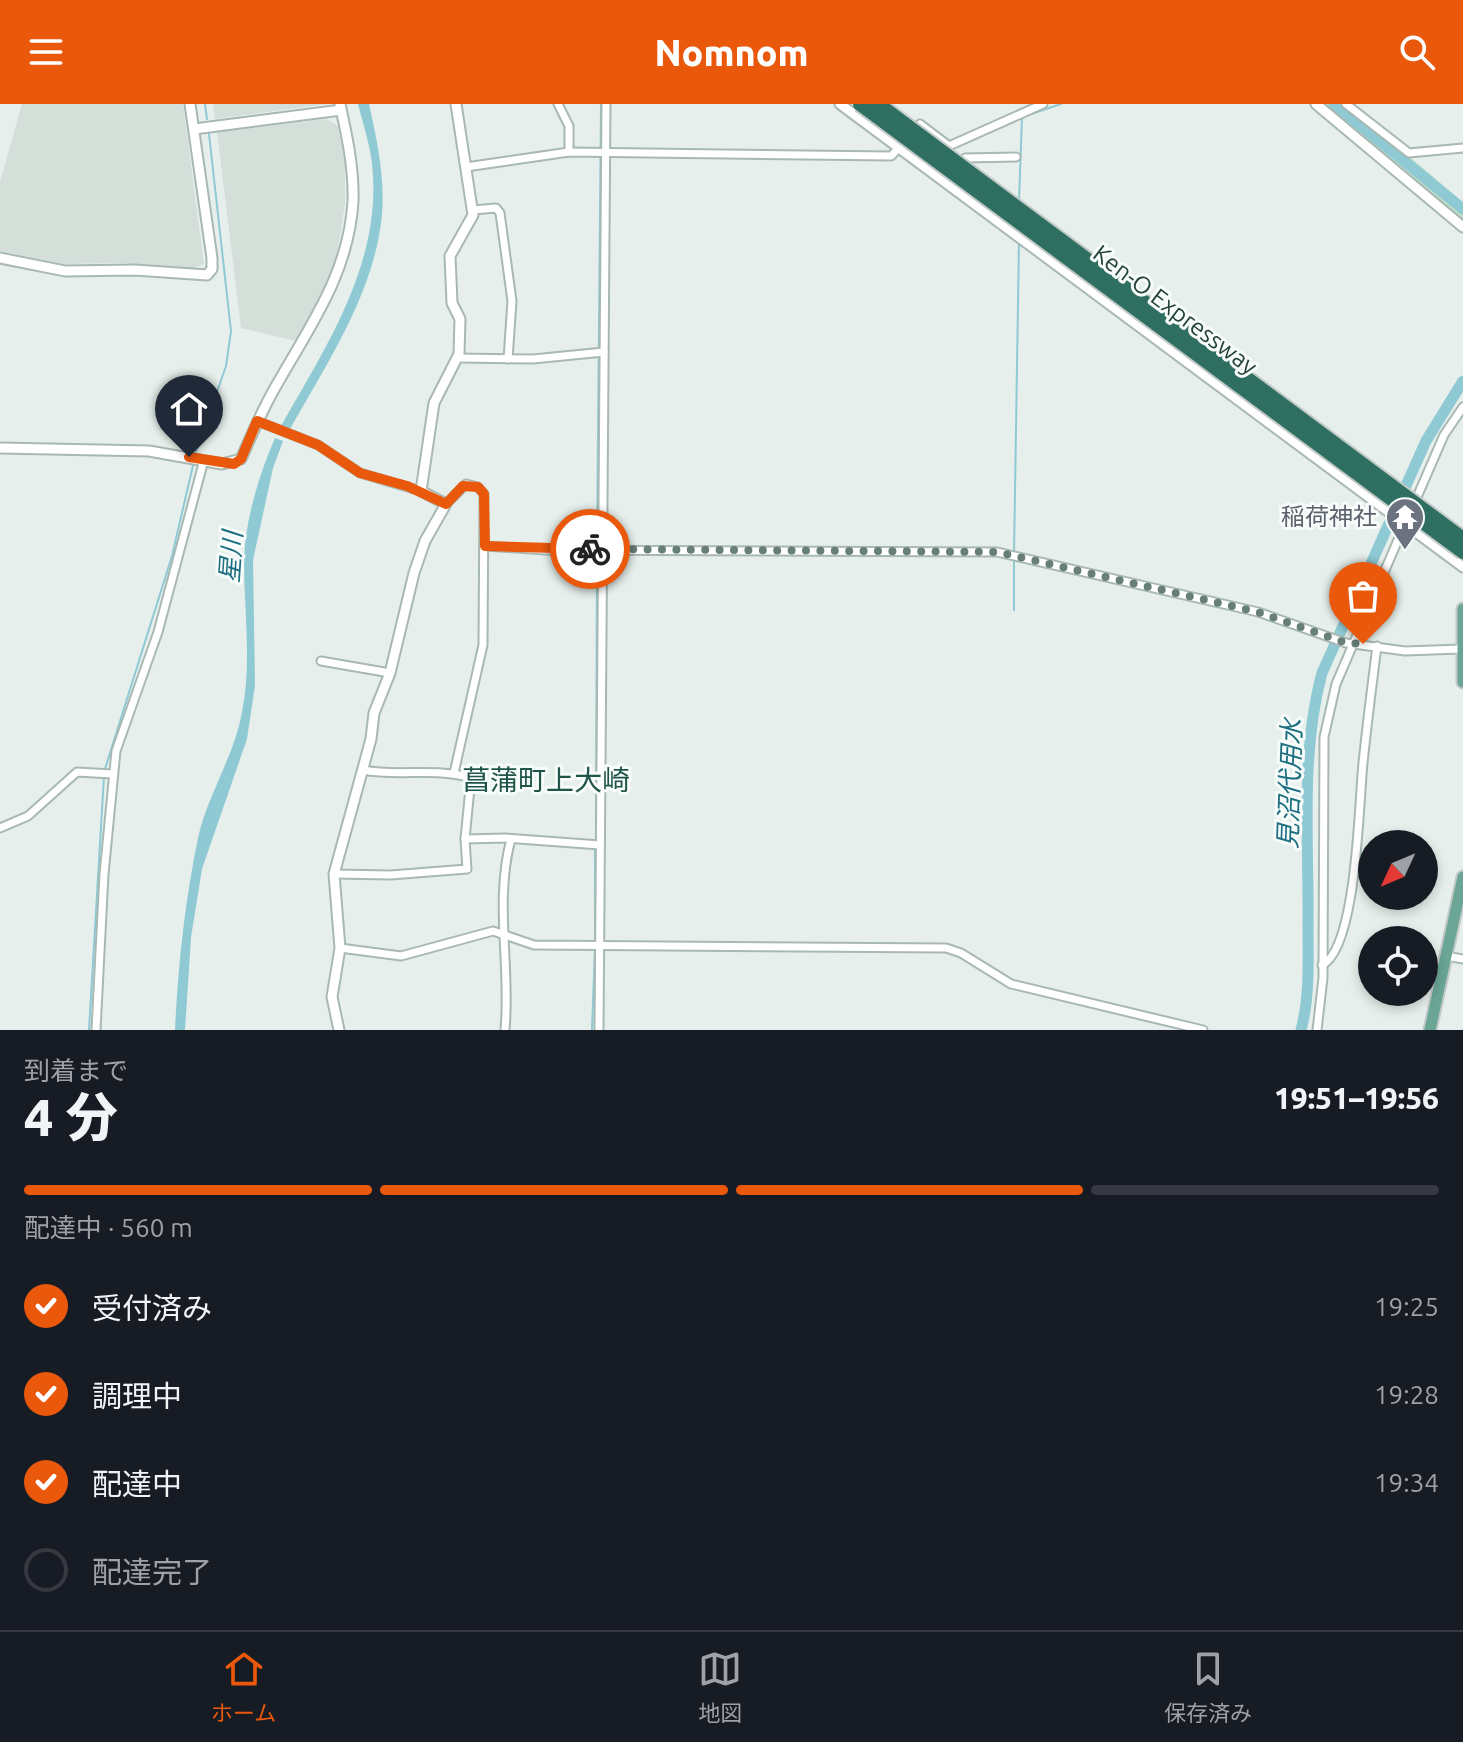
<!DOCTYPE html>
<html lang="ja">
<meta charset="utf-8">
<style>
body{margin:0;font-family:Ubuntu,"Noto Sans JP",sans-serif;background:#242831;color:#f1f3f6;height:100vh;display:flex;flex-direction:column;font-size:30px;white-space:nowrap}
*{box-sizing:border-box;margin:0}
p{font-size:26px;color:#9ea1a6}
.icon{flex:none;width:44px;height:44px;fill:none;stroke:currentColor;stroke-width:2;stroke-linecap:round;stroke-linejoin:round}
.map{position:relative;height:926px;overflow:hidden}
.panel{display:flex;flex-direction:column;background:#171b24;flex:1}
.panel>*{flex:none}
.needle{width:52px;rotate:226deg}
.fabs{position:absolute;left:1358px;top:726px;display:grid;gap:16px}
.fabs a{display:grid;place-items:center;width:80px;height:80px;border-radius:50%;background:#171b24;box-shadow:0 4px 12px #0003;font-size:40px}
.pin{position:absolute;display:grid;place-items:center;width:68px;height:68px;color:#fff;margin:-82px -34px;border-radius:50% 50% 50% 0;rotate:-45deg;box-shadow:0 0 8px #0007}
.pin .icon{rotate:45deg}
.courier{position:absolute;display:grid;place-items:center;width:80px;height:80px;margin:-40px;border:6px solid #ea580c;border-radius:50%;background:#fff;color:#222;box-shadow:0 2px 10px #0007}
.summary em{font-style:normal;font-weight:800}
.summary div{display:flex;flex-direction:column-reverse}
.summary{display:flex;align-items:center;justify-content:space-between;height:136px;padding:0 24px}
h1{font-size:52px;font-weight:800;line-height:60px}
.bar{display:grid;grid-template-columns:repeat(4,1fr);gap:12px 8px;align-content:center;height:96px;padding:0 24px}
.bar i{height:10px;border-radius:6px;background:#363941}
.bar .current{background:#ea580c}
.bar p{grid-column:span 4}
ol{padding:0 24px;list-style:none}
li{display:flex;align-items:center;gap:24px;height:88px}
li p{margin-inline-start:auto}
li .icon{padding:8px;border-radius:50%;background:#ea580c;color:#fff;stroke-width:4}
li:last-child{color:#9ea1a6}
li i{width:44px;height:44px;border:4px solid #363941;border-radius:50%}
header{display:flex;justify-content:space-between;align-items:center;height:104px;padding:0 24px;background:#ea580c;color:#fff;font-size:36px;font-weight:800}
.menu{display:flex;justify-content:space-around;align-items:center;height:112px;border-top:2px solid #363941;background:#171b24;font-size:22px;color:#9ea1a6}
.menu a{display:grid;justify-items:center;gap:4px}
.menu .current{color:#ea580c}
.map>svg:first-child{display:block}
</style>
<header><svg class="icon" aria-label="menu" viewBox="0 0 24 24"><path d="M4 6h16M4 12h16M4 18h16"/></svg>Nomnom<svg class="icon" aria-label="search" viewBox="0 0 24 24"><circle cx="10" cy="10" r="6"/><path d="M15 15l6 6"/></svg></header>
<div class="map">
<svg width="1463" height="926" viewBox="0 0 1463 926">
<rect width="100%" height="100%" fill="#e6efeb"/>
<g fill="#d4dfda">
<path d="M22,0H183L204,160L189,166L124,159L62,160L0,147V78Z"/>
<path d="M213,0H327L215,15Z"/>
<path d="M327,15L338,22L345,61V99L337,153L328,179L296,237L241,224L217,28Z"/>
</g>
<g fill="#bfe0c8">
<path d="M1320,0H1331L1451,96L1463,108V119Z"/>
<path d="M1337,0C1351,4 1458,90 1463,102Z"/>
</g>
<g fill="#8ec9d4">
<path d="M358,0H369C377,36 385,73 382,110C375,188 327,259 290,325L281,322C327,241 383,157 372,60C370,40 363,20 358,0Z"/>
<path d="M275,334L283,337L273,364L253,456L255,581L247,635L202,765L191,833L185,926H175C178,861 185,797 198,734C207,692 234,653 242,608C252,559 244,507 244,457C245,416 259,371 275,334Z"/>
</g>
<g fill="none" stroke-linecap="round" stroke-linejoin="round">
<g stroke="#8ec9d4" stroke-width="2">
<path d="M205,0L207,15"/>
<path d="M1028,11L1061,0"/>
<path d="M1019,98L1022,13"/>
<path d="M195,351L226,262L231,227L209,30"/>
<path d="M597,443L601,0"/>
<path d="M1014,450L1019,137"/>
<path d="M1014,506V457"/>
<path d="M105,665L172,452L194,357"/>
<path d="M596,736L597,449"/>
<path d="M595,834V745"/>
<path d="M89,926L104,672"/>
<path d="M592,926L595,844"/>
</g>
<g stroke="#8ec9d4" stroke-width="11">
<path d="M1334,0L1463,105"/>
<path d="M1301,926C1310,893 1308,856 1308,821C1309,738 1300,650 1322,569L1426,337L1463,277"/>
</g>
<g stroke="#a8b8b2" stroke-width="11">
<g id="minor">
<path d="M558,0L569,22V48"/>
<path d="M1346,0L1409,49L1463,44"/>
<path d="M913,28L920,20L949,42L1043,0"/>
<path d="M965,54L1016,53"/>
<path d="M466,63L569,48L891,52L902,41"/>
<path d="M473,106L496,104L500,109L512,197L508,255"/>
<path d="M458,254L533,255L604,248"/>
<path d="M257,317L318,341L360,369L421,387"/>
<path d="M446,400L466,380L478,383L484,390L483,541L454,669"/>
<path d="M1414,400L1444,331L1463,303"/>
<path d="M485,442L545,446L997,448L1258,508L1346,539L1405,547L1461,545"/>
<path d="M321,557L390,569"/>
<path d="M0,724L28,712L77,668L112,670"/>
<path d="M465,735L505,734L600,741"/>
<path d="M334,770L391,771L467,765L465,735L471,674C437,663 398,673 363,666"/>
<path d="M340,844L401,852L493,827L534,841L946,844L961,849L1011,880L1203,926"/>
<path d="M1446,852L1463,855"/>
<path d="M1322,861C1357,845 1359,696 1363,659C1367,620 1372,581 1377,542"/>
<path d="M96,926L104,770L116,647L158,528L204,356"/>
<path d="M505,926C511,862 494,798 511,735"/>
<path d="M599,926L606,0"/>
<path d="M1317,926L1323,874L1324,633L1336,580L1407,415"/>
</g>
</g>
<g stroke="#a8b8b2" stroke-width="13">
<g id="tertiary">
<path d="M840,0L1463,463"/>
<path d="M1316,0L1463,123"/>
<path d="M194,25L341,6"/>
<path d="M0,154L65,167L135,166L207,171L212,165V154L190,0"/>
<path d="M0,344L149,347L222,360L241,355C252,330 262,306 276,282C310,222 349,169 353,97C354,64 347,32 340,0"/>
<path d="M339,926L332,893L340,844L334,770L371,635L374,609L390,569L414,469L425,437L446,400L421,387L434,299L459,250L460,215L452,199L450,152L473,111L456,0"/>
</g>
</g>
<g stroke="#c2cac8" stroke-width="15">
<g id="primary">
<path d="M1463,505V578"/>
<path d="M1430,926L1463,773"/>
</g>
</g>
<use href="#minor" stroke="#fff" stroke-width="7"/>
<use href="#tertiary" stroke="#fff" stroke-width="9"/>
<use href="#primary" stroke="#6aa596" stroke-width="11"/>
<g stroke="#c2cac8" stroke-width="18" stroke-linecap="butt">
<g id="motorway-bridge">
<path d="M860,0L1463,448"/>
<path d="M878,0L1463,435"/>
</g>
</g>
<use href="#motorway-bridge" stroke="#2f6f62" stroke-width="14"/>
</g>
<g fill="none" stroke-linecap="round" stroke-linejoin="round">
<path stroke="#687f78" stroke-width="8" stroke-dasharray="0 14.4" d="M590,445L997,448L1258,508L1346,539L1363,540"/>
<path stroke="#ea580c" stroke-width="10" d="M189,353L234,360L241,355L257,317L318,341L360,369L407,382L446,400L463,382L478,383L484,390L485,442L590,445"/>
</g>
<defs>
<g id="temple-pin" transform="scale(2)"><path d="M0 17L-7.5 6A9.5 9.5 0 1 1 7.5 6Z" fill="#6b7280" stroke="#f7fbf9"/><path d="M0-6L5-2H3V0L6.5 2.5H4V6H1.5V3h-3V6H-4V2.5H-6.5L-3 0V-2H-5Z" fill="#fff"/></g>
</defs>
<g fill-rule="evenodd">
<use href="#temple-pin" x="1405" y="413"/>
</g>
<g text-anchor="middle" stroke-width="6" stroke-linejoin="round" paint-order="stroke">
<g font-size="24" fill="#24423a" stroke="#f7fbf9">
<text transform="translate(1175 206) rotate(37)" y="8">Ken-O Expressway</text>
</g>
<g font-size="24" fill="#5b616d" stroke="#f7fbf9" text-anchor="end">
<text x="1377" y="421">稲荷神社</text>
</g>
<g font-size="26" font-style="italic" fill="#1c6f80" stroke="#f7fbf9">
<text transform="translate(231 453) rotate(-86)" y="9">星川</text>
<text transform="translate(1290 680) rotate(-88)" y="9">見沼代用水</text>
</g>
<g font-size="28" fill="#1f5548" stroke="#f7fbf9">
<text x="546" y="686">菖蒲町上大崎</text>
</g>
</g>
</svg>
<div class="fabs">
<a><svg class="needle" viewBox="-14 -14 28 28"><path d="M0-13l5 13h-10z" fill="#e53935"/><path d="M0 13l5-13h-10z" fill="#9ea1a6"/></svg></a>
<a><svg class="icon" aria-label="locate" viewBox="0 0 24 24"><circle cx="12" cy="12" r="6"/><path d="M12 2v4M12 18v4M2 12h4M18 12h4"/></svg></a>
</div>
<div class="pin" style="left:1363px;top:540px;background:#ea580c"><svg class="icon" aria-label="bag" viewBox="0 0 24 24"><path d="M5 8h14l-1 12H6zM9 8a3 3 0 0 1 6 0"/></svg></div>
<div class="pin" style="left:189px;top:353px;background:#1f2937"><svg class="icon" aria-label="home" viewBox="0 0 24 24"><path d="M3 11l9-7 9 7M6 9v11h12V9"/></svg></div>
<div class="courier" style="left:590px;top:445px"><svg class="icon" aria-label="bike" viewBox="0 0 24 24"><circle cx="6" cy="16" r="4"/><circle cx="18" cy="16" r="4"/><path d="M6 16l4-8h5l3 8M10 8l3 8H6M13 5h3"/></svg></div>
</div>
<section class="panel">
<div class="summary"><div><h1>4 分</h1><p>到着まで</p></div><em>19:51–19:56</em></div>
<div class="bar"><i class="current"></i><i class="current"></i><i class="current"></i><i></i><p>配達中 · 560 m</p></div>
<ol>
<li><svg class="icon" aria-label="check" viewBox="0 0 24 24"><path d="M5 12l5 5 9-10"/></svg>受付済み<p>19:25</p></li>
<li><svg class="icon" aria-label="check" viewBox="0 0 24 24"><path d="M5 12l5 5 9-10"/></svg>調理中<p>19:28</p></li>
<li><svg class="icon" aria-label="check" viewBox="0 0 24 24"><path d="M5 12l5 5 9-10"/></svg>配達中<p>19:34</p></li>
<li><i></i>配達完了</li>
</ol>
</section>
<nav class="menu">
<a class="current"><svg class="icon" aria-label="home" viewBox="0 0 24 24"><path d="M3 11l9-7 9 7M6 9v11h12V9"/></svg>ホーム</a>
<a><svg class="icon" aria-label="map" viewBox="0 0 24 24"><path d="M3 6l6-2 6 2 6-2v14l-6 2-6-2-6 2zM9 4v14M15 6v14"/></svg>地図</a>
<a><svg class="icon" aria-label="saved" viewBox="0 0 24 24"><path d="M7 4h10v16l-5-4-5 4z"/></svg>保存済み</a>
</nav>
